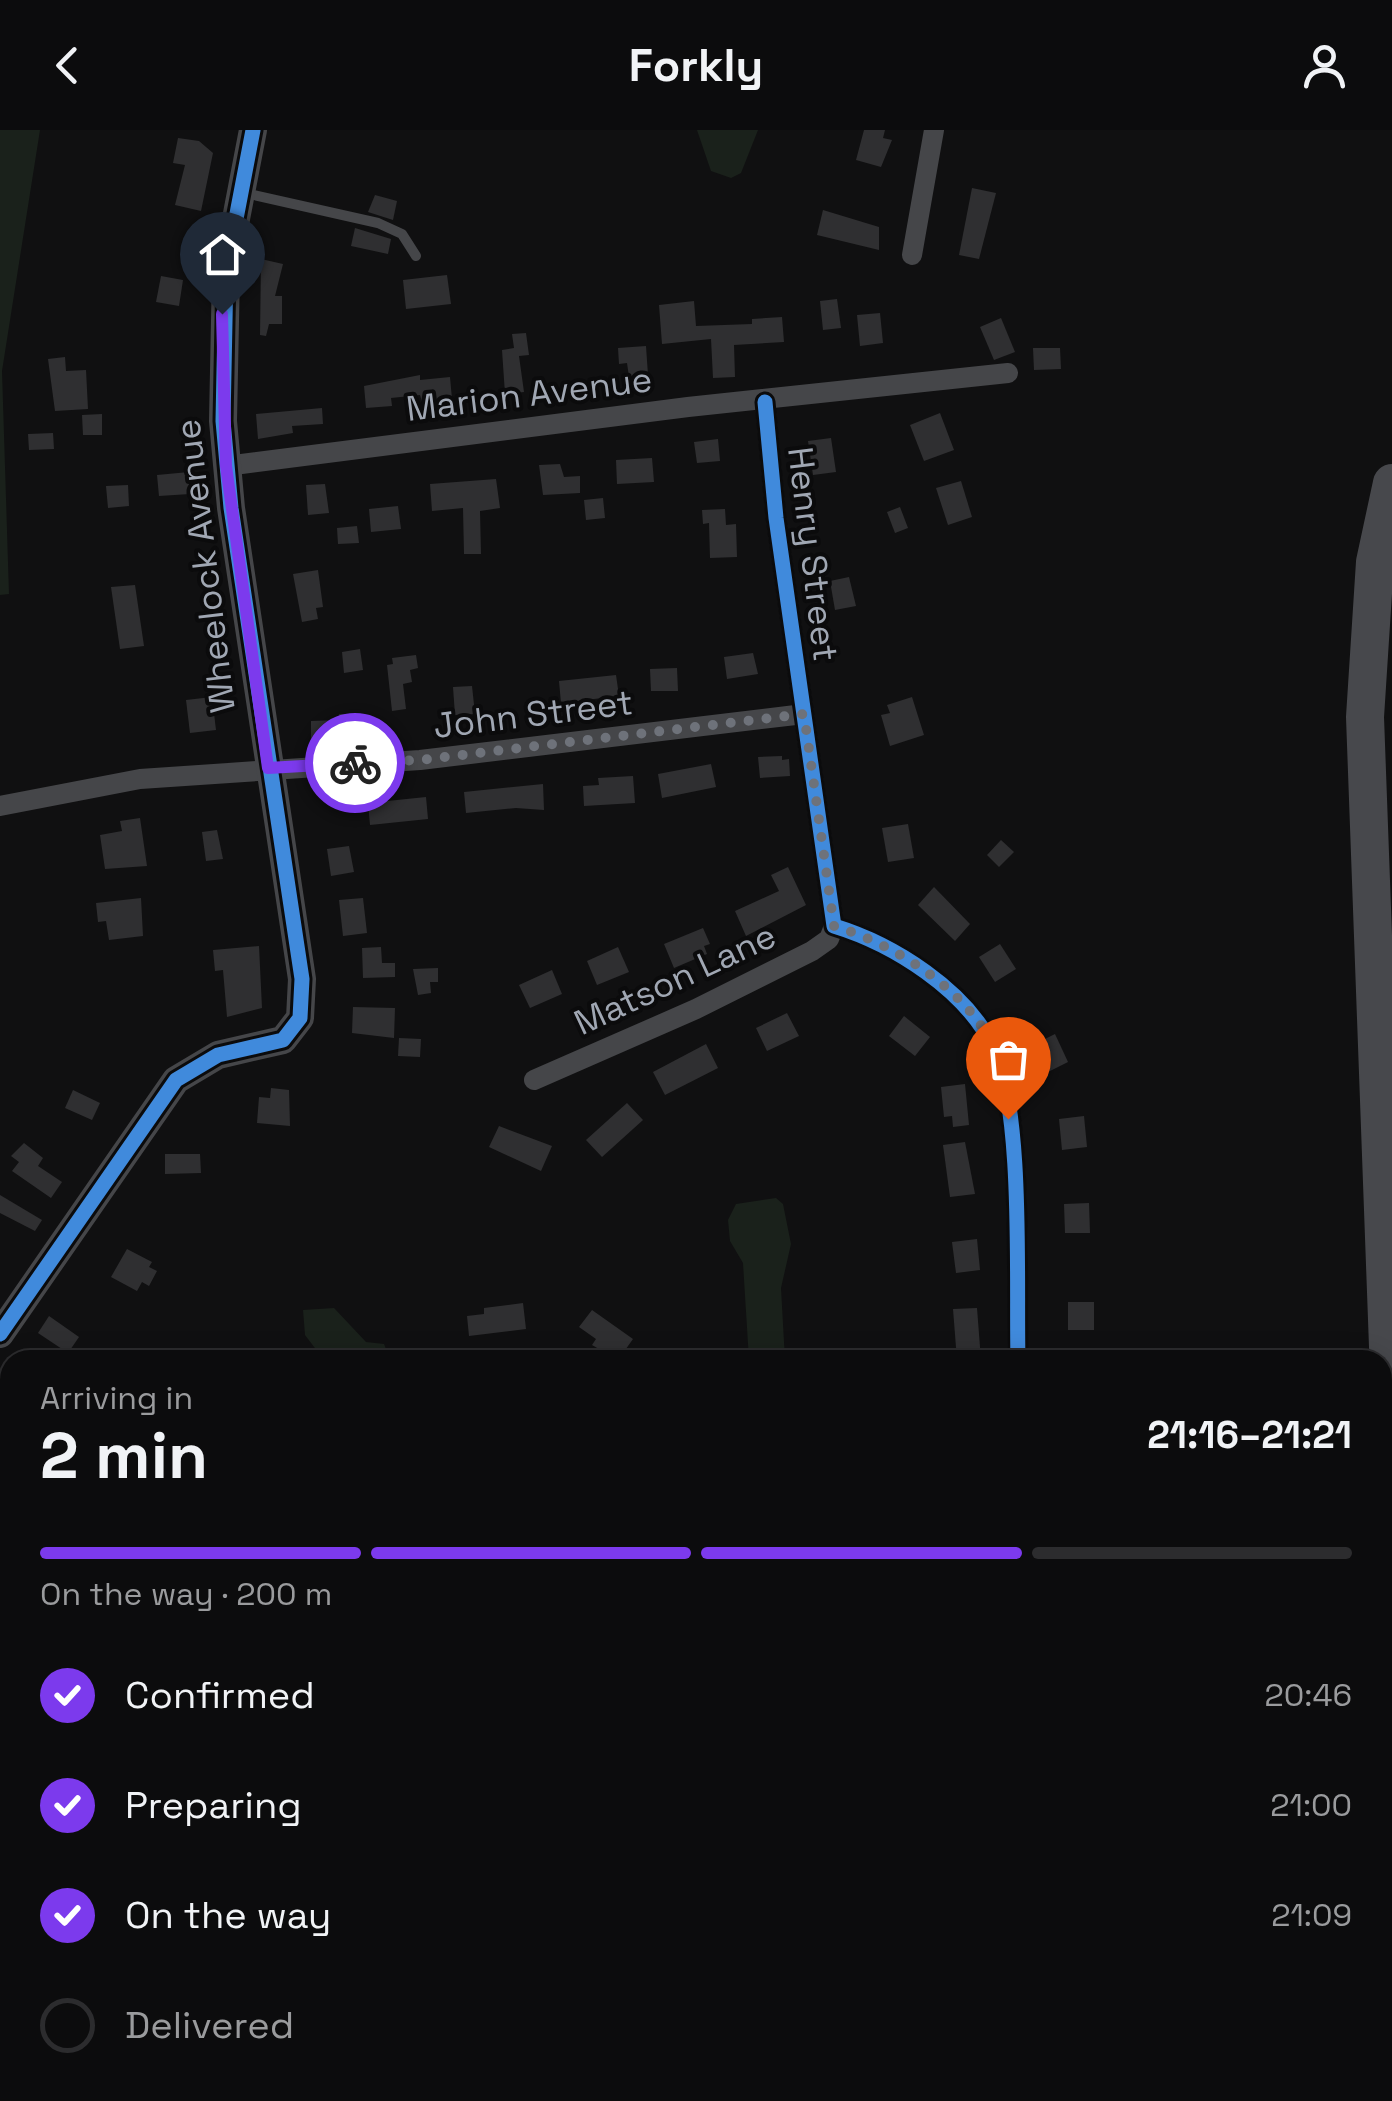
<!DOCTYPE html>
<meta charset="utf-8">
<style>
body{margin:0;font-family:"Space Grotesk",sans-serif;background:#1a1a1b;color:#f1f3f6;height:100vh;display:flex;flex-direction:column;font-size:38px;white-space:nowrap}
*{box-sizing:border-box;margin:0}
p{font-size:32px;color:#9a9b9d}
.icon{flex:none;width:55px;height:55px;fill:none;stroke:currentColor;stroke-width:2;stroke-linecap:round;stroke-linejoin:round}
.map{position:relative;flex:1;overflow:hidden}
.details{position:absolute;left:0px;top:1220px;width:1392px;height:752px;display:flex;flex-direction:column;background:#0c0c0d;border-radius:30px 30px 0 0;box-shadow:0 5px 25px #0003,0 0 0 2px #2c2c2e}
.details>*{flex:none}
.pin{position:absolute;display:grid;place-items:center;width:85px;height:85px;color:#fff;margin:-102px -42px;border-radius:50% 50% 50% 0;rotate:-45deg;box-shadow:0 0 10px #0007}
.pin .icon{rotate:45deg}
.courier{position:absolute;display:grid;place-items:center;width:100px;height:100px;margin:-50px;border:8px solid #7c3aed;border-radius:50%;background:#fff;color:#222;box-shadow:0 2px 12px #0007}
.summary em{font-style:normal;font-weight:700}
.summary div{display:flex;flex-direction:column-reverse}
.summary{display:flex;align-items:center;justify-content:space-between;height:170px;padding:0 40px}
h1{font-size:65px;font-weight:700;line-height:75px}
.bar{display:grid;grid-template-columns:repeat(4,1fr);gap:15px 10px;align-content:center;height:120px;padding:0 40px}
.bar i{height:12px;border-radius:8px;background:#2c2c2e}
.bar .active{background:#7c3aed}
.bar p{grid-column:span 4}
ol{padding:0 40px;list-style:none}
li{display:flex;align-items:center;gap:30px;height:110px}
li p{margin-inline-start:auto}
li .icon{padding:10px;border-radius:50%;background:#7c3aed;color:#fff;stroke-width:4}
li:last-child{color:#9a9b9d}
li i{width:55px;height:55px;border:5px solid #2c2c2e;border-radius:50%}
header{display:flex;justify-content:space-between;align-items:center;height:130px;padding:0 40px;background:#0c0c0d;font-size:45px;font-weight:700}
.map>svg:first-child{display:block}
</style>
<header><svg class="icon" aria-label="back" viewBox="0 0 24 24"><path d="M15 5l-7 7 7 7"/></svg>Forkly<svg class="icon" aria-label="person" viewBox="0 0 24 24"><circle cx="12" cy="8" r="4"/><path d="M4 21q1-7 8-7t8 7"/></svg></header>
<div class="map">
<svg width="1392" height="1971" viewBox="0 0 1392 1971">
<rect width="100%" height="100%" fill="#101011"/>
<g fill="#1a211b">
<path d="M0,0H40L2,241L9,464L0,465Z"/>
<path d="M697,0H758L741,43L731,48L711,41Z"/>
<path d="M776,1068L783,1074L791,1114L781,1158L785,1230H749L743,1133L730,1111L728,1090L736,1074Z"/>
<path d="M334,1178L366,1212L384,1214L390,1230H324L305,1205L303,1180Z"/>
</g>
<g fill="#2f2f31">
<path d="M864,0H885L883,8L892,10L881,37L856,30Z"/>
<path d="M178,8L199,11L213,23L201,81L175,75L185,35L173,33Z"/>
<path d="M972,58L996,63L979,129L959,125Z"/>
<path d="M375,65L397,71L393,90L368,82Z"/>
<path d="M823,80L879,97V120L817,105Z"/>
<path d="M355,98L391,109L388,124L351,116Z"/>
<path d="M261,129L283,134L275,166H282V194H269L266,206L260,205Z"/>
<path d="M447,145L451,174L406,179L403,150Z"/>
<path d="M161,146L183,150L179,176L156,172Z"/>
<path d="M837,169L841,198L823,200L820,171Z"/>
<path d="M694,171L696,196L752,194V189L782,187L784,212L734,215L735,247L713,248L711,209L662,214L659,175Z"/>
<path d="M880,183L883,213L860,216L857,185Z"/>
<path d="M1001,188L1015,222L994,230L980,197Z"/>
<path d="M526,203L529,225L519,226L524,262L505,264L502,220L514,218L512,204Z"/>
<path d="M646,216L648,245L629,247L627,233L619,234L618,218Z"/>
<path d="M1033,218H1060L1061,239L1034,240Z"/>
<path d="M65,227L66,241L86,240L88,279L55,281L48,229Z"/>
<path d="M420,245V250L450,247L452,269L441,270L442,277L424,279L420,265L391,268L392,276L366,278L364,256Z"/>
<path d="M322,278L323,294L292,296L293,303L258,309L256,284Z"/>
<path d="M940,283L954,320L924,331L910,295Z"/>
<path d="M102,284V305H83L82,285Z"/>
<path d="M53,303L54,319L29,320L28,304Z"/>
<path d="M831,308L836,342L813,345L808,311Z"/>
<path d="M718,309L720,331L697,333L694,312Z"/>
<path d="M652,328L654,352L617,354L616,330Z"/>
<path d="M560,334L564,347L580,346V363L543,365L539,335Z"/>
<path d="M189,342L190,364L159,366L157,345Z"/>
<path d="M496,349L500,378L480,381L481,424H464L463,378L432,381L430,354Z"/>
<path d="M961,351L972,387L948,395L936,358Z"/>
<path d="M325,354L329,383L308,385L306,355Z"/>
<path d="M128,355L129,376L108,378L106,356Z"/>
<path d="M603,368L605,388L586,390L584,370Z"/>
<path d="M398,376L401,399L371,402L369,379Z"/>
<path d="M900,377L908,398L895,403L887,382Z"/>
<path d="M725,379L726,395L736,394L737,427L710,428L709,393L703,394L702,380Z"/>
<path d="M357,396L359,413L338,414L337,398Z"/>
<path d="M318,440L323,477L316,478L318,489L302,492L293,444Z"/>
<path d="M849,447L856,476L835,480L830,451Z"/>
<path d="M135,455L144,516L120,519L111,457Z"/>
<path d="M360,519L363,540L344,543L342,522Z"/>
<path d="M753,523L758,544L727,549L724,527Z"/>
<path d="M416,525L418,538L410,540L412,552L403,554L406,579L392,581L387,535L393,534L392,528Z"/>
<path d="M677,538L678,561H651L650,539Z"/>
<path d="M616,545L619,566L561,573L559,551Z"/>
<path d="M472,556L475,584L455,585L453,557Z"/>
<path d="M212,567L216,600L190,603L186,570Z"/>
<path d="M912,567L924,605L890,616L881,585L890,583L887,575Z"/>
<path d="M339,584H365L366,607L311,612V591L340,590Z"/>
<path d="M782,626V630L789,629L790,646L760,648L758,627Z"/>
<path d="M711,634L716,657L662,668L658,644Z"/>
<path d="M633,646L635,673L584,676L583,656L599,655L598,648Z"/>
<path d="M543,654L544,680L516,678L466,683L464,662Z"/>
<path d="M426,667L428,689L370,695L368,673Z"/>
<path d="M140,688L147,736L105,739L100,705L122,701L120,691Z"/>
<path d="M908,694L914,728L888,732L882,698Z"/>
<path d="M217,700L223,729L206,731L202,702Z"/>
<path d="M1001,710L1014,722L999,737L987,725Z"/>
<path d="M349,716L354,742L331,746L327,719Z"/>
<path d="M788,737L806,775L746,806L735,781L779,761L771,745Z"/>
<path d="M934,757L970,794L955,811L918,775Z"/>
<path d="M141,768L143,806L109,810L106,791L98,792L96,773Z"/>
<path d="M363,768L367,803L343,806L339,770Z"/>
<path d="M703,798L710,814L704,816L707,824L674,838L664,814Z"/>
<path d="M1000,814L1016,839L995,852L979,827Z"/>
<path d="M259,816L262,878L227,887L223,840L215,841L213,820Z"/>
<path d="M381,817L382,833H395V847L363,848L362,818Z"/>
<path d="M618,817L629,842L597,855L587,831Z"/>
<path d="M438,838V852H430L431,863L418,865L413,839Z"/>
<path d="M552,840L562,864L530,878L519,855Z"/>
<path d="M353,877L395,878L394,908L352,903Z"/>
<path d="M787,883L799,906L767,921L756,898Z"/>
<path d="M904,886L930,907L915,926L889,906Z"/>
<path d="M1055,904L1068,932L1046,943L1033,915Z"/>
<path d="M399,908L421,909L420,927L398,926Z"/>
<path d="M706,914L718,938L665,965L653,942Z"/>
<path d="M965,954L969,995L953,997L952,986L944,987L941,957Z"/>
<path d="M271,958L289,960L290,996L257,993L259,967L270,968Z"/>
<path d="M73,960L100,973L92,990L65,978Z"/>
<path d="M627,973L643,990L602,1027L586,1010Z"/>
<path d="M1084,986L1087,1017L1062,1020L1059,989Z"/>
<path d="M499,996L552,1016L541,1041L489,1017Z"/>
<path d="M965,1012L975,1064L950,1067L943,1015Z"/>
<path d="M24,1013L43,1028L38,1036L62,1052L51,1068L12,1041L19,1032L11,1026Z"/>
<path d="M165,1024H200L201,1043L165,1044Z"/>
<path d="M0,1065L42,1090L35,1101L0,1083Z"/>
<path d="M1089,1073L1090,1103H1065L1064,1074Z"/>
<path d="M977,1109L980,1140L956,1143L952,1112Z"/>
<path d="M127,1119L152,1132L149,1137L157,1141L149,1156L142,1152L137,1161L111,1147Z"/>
<rect x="1068" y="1172" width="26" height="28"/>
<path d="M523,1173L526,1199L469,1206L467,1186L484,1184V1178Z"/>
<path d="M977,1178L981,1230H957L953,1179Z"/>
<path d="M592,1180L633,1209L618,1230L592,1215L596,1209L579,1197Z"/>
<path d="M49,1186L79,1207L68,1223L38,1203Z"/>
</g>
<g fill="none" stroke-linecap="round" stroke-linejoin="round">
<g stroke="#454649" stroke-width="10">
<path d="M245,63L378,93L402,104L416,126"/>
<path d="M1382,1460L1392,1457"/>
</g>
<g stroke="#454649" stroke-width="20">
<path d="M912,125L934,0"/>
<path d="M765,272L776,388L834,796C893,814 967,860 994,919C1024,983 1016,1154 1018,1230"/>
<path d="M226,336L688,277L1008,243"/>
<path d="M0,676L140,649L420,630L804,584"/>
<path d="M534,950L696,879L812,821L829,809L834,796"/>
<path d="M0,1268L10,1275"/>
</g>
<path stroke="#454649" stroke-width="28" d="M0,1204L176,950L218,925L283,910L300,888L302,849L231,378L223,291L226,141L253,0"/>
<g stroke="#47484c" stroke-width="38">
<path d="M1392,353L1375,432L1365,587L1392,1326"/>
<path d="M1382,1748H1392"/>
<path d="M0,1818H10"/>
<path d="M1382,1827L1392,1826"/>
<path d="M0,1873H10"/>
<path d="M816,1962L825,1971"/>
<path d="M1057,1971L1061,1962"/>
</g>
<g stroke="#0b0b0c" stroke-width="21">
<g id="cycleway">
<path d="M765,272L776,388L834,796C893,814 967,860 994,919C1024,983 1016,1154 1018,1230"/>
<path d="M0,1204L176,950L218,925L283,910L300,888L302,849L231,378L223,291L226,141L253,0"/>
</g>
</g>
<use href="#cycleway" stroke="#408adc" stroke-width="15"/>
</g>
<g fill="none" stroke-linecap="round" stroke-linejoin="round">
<path stroke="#6e727a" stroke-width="10" stroke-dasharray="0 18" d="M355,633L420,630L804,584L834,796C894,814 970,861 995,921C1004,942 1006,967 1008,989"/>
<path stroke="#7c3aed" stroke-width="12" d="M222,184L226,336L268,638L355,633"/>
</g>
<g text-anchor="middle" stroke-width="8" stroke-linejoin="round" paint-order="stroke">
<g font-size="35" fill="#a0a7b3" stroke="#0b0b0c">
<text transform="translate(529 264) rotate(-7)" y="12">Marion Avenue</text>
<text transform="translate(813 424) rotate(83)" y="12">Henry Street</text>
<text transform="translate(205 436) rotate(-97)" y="12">Wheelock Avenue</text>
<text transform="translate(533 584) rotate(-7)" y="12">John Street</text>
<text transform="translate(675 849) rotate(-25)" y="12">Matson Lane</text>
</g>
</g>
</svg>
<div class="pin" style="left:1008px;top:989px;background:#ea580c"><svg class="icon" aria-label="bag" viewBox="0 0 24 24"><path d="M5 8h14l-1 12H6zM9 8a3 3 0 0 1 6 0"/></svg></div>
<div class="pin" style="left:222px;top:184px;background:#1f2937"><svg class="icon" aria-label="home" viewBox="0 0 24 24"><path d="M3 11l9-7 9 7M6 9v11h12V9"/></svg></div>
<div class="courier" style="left:355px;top:633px"><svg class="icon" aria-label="bike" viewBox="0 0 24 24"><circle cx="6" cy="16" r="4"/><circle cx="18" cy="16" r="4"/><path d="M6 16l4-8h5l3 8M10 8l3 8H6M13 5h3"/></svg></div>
<section class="details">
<div class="summary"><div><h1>2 min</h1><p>Arriving in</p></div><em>21:16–21:21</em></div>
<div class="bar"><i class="active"></i><i class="active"></i><i class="active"></i><i></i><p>On the way · 200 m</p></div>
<ol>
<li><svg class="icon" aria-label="check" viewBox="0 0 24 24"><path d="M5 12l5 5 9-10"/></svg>Confirmed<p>20:46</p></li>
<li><svg class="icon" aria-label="check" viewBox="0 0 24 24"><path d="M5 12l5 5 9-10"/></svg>Preparing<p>21:00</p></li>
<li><svg class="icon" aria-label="check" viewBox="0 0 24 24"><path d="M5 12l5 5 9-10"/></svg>On the way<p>21:09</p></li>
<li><i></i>Delivered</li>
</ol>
</section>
</div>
